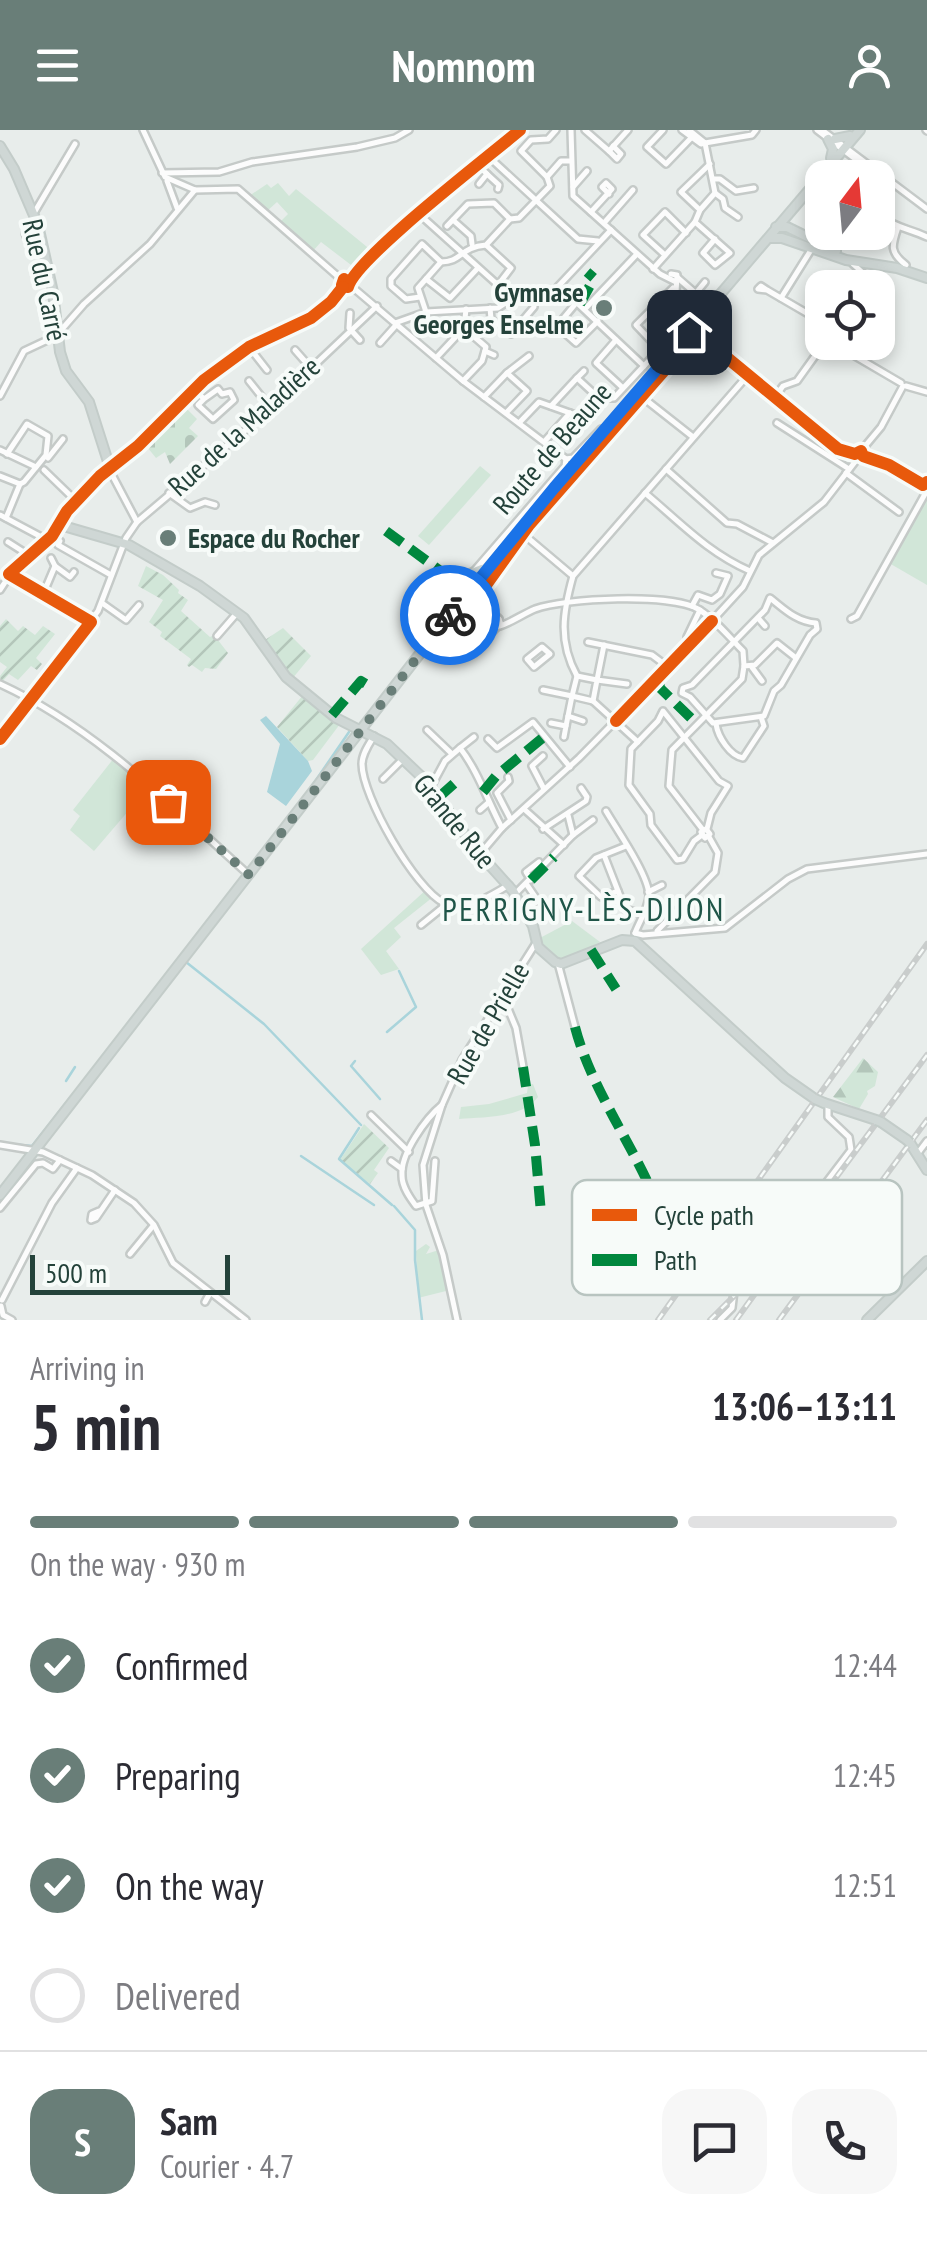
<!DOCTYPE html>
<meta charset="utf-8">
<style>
body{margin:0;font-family:"PT Sans Narrow",sans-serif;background:#f7f7f7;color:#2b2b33;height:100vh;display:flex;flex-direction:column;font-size:38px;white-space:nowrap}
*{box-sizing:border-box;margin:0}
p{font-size:32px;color:#7c7c81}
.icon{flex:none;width:55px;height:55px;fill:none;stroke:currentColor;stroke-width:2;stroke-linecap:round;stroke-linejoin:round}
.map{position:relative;height:1190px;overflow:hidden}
.side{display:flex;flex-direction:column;background:#fff;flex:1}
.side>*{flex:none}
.needle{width:65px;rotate:16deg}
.fabs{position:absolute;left:805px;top:30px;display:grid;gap:20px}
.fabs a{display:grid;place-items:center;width:90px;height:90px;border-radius:20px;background:#fff;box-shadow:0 5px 15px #0003;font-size:50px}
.scale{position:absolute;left:30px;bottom:25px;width:200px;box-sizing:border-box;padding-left:10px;border:5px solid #24423a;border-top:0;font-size:28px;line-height:35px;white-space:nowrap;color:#24423a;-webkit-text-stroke:8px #f7fbf9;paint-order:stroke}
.pin{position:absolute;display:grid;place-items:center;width:85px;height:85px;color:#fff;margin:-42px;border-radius:20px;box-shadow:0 5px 15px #0006}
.courier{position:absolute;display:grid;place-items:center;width:100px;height:100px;margin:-50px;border:8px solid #1a73e8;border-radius:50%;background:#fff;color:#222;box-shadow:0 2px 12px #0007}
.head em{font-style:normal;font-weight:600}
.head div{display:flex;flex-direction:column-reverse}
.head{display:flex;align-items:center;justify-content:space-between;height:170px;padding:0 30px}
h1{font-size:65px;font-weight:600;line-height:75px}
.bar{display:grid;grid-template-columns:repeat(4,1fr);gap:15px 10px;align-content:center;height:120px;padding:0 30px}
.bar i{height:12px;border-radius:8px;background:#e1e1e2}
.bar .active{background:#697e78}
.bar p{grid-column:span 4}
.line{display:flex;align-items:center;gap:25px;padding:0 30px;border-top:2px solid #e1e1e2}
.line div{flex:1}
.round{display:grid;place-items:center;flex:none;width:105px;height:105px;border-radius:30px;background:#f7f7f7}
ol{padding:0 30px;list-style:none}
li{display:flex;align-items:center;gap:30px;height:110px}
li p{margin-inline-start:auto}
li .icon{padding:10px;border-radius:50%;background:#697e78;color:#fff;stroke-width:4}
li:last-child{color:#7c7c81}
li i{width:55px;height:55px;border:5px solid #e1e1e2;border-radius:50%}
header{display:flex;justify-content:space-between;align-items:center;height:130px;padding:0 30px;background:#697e78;color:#fff;font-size:45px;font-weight:600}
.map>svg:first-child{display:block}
</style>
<header><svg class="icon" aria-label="menu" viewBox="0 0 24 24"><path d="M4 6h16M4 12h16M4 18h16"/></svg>Nomnom<svg class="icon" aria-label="person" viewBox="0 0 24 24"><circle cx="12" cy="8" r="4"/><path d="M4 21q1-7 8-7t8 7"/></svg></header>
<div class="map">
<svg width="927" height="1190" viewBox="0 0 927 1190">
<defs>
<pattern id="forest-firs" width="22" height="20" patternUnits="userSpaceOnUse" patternTransform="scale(2.5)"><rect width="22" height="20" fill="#d1e6d8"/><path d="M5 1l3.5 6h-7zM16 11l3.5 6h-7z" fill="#b3c6ba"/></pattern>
<pattern id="cemetery-stones" width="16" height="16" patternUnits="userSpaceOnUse" patternTransform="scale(2.5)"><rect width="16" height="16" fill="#d1e6d8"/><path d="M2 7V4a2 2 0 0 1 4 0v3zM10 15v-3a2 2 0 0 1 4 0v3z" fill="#b3c6ba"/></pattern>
<pattern id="garden-furrows" width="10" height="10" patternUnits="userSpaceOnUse" patternTransform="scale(2.5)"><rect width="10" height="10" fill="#d1e6d8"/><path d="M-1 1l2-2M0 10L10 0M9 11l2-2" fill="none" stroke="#b3c6ba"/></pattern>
</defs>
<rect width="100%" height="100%" fill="#e8edeb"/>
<g fill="#d1e6d8">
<path d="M278,53L289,66L296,59L372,121L355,138L321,112L312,122L279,93L288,84L277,72L266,82L249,66L267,54L271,58Z"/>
<path d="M480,336L491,345L429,415L418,406Z"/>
<path d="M927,368V455L889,433Z"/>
<path d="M114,628L143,650L129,667L136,672L94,721L70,700L80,686L73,680Z"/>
<path d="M427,759L433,767L394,798L401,807L386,821L399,839L381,845L361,819Z"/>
<path d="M572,791L600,812L561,832L554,830L538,809Z"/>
<path d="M533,954L538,967C521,989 483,987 459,989L461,977L489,974L527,963L528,955Z"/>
<path d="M426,1114L430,1117L426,1124L439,1120L450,1160L418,1168L416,1121Z"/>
</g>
<path fill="url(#forest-firs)" d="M863,928L878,942L875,956L867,961L868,964L859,979L833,967Z"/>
<path fill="url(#cemetery-stones)" d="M184,276L197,289L189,298L198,306L170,334L165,322L156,328L143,312Z"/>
<g fill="url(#garden-furrows)">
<path d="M146,436L163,445L179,460L178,463L188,470L181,481L210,507L214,505L228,523L216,539L205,538L202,542L192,535L189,537L187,535L191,529L160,506L162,502L149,492L163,470L138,456Z"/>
<path d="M6,489L18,501L23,496L35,505L43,496L55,504L36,528L42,534L37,540L31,536L18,550L9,544L1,553L0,546L7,537L0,532V496Z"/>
<path d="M283,498L311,526L292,549L262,512Z"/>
<path d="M303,565L340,594L313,630L308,631L277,597Z"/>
<path d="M364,994L389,1018L374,1040L378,1043L370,1054L340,1030Z"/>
</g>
<path fill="#a9d4db" d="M266,586L308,631L312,641L286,676L267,662L280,614L260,590Z"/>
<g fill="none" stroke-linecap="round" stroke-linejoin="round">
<g stroke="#a9d4db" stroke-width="2.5">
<path d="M305,666L349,602"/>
<path d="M379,690L402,730"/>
<path d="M186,832L264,894L361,995"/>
<path d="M387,902L416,877L399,841"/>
<path d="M355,931L351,936L380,969"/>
<path d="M66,951L75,937"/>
<path d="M359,998L339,1029L392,1075"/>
<path d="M11,1014L32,1016L70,968"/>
<path d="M301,1026L374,1075"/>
<path d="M138,1073L152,1090"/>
<path d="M394,1076L415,1100V1130L422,1190"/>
</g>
<g stroke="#c5cac8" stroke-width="10">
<g id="minor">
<path d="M143,0L165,47L195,60L238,59L342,150"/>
<path d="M571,0L573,66L660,144L676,152"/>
<path d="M585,0L609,21L628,0"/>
<path d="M663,0L647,17L666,34L692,7"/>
<path d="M682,0L701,14L705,13"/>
<path d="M689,0L705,13"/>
<path d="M817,0L858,31"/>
<path d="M822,0L927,79"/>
<path d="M926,0L927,1"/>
<path d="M705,13L752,5L756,0"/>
<path d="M609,21L617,29L621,24L613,16"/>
<path d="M489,27L578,109L598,111"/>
<path d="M478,35L487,44L479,54"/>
<path d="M162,43L219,42L252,32L357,17L395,8L409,0"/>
<path d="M487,44L499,55L498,59"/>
<path d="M547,47L521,21L531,10L548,9L556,0"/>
<path d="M713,49H720L736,61L754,58"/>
<path d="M167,51L177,78"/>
<path d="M573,57L587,41"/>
<path d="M715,63L723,69L725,78L738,87"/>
<path d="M700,80L681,62L710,34"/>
<path d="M591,82L612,59L606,53L602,57L609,64"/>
<path d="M34,83L75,14"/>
<path d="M419,84L498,155L511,138L487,116"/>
<path d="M878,85C893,97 910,99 927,107"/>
<path d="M453,90L471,106L472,114"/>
<path d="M695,92L730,123L715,135L703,123L715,109"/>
<path d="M604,93L633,60"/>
<path d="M447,96L468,74L494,73L510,89"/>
<path d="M898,97C892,115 889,122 906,135"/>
<path d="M30,117L25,103L36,92"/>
<path d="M665,125L643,105L665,82L686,103"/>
<path d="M853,134L863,143L859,158"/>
<path d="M653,139L695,92L700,80L715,63L705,13"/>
<path d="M671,144L677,145L676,163L691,178"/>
<path d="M678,148L702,169L709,170"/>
<path d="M426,149L450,168L477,139"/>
<path d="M350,154L348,149L419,84L520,0"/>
<path d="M350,155L463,251L566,329"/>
<path d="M559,156L644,236"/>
<path d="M767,160L761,156L758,159L767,160L822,192"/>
<path d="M696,163L705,152"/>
<path d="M420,167L406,169L391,156V149L422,114L441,132"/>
<path d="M781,168L811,120"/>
<path d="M577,172L557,196L576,213L598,191"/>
<path d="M490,178L491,189L511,204L534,177V165"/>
<path d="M585,179L637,124"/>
<path d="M426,182L418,158L441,132C462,132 460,117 486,115L510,89L519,88L550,56L547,47L561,31H571"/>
<path d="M350,183L349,198L360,210"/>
<path d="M395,193L426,182L498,178L513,168L552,163L611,100"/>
<path d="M616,210L596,233L623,258"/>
<path d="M831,212L901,253"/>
<path d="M380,213L397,194"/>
<path d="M249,217L267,240"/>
<path d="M295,220L310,237"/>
<path d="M485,221L494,225"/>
<path d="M436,228L464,198"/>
<path d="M507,243L529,226"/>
<path d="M577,248L584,241"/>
<path d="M249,251L269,276"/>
<path d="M463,251L482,231L486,217L464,198L466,179"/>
<path d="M906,256L927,262"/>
<path d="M194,259L204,269L198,275L213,289L234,270L230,262L222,264L218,259L204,269"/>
<path d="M0,266L24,221L56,206L84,174L150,114L195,60"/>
<path d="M641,266L693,307"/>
<path d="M484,267L507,243L527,261L506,283"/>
<path d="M775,267L783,256L797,251L825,212"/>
<path d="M551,276L577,248L601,270"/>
<path d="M519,293L539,272L584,288L603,268H614L656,223V216L636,195L673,158"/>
<path d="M777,293L849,339"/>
<path d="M544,312L570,283"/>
<path d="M0,320L36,337"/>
<path d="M861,321L881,297L903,256"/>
<path d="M48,328L63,309"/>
<path d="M112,337C163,301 197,246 253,215C286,197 321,190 343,157"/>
<path d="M109,339L137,392"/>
<path d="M666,339L727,393L737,394L773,413"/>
<path d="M44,340L76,371"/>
<path d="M846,343L899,382"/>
<path d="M0,346L20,354L24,352L46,325L48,306L27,294L7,324"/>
<path d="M169,363L190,378L205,372L215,375"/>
<path d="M645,363C681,393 707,422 750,441"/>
<path d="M0,385L47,410"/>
<path d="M6,388L20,354"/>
<path d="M522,403L573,446"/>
<path d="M52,406L60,411L58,415L111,445"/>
<path d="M8,412L30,426"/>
<path d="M55,436L70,447L74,442"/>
<path d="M475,440L565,336L566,329L573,328L601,299"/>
<path d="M9,444L91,492"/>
<circle cx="470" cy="456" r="11"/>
<path d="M0,460C15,433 43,420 60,395"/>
<path d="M44,462L55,436L51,428"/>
<path d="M481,462L529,395L697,203L838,319L855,324L861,321L863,326L889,335L923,355"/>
<path d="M480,465L482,473L499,489"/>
<path d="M770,468C782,477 796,492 816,493L817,499L810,505L781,555L774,561L764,586L713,593L690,567L682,563L683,558L692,555L765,480Z"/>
<path d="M102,473L126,490L139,475"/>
<path d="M692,476L698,465L712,470L720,464L728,446L716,443"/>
<path d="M758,488L765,496"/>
<path d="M499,489L501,495L496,497L494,491Z"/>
<path d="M851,489L857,486L925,364"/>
<path d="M500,496C512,492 523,484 535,479C565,468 671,463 698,479C715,489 729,507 743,521L744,536"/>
<path d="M217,506L237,483"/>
<path d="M687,507L700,480"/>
<path d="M486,508L497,497"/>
<path d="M588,512L652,525L668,537"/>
<path d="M604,515L597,550L627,554"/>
<path d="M542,517L550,524L534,537L527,529Z"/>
<path d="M751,536L762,551"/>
<path d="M577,546C558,511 563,482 573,446L748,245"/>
<path d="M577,546L597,550L593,571L572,566Z"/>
<path d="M0,554C96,598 171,675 249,745"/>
<path d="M543,560L572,566L566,596"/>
<path d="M593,571L638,612"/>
<path d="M568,586L583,591"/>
<path d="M551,593L566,596L564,607"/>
<path d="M716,594C718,607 730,626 743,628L764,596L761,587"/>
<path d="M427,600L451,623"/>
<path d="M374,606C369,614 362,624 362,634C362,666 415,759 444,773C465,784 491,765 509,755"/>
<path d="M474,607L460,618C478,641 488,672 502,698"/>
<path d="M0,609L98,481L126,408L137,392L248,298L377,176"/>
<path d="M488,609L497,618L533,592L570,637"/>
<path d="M543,626L532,636L544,659"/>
<path d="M508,647L509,651L497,663L511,690"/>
<path d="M383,649L403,629"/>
<path d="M431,657L445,631L460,618"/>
<path d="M524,679L564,715"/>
<path d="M480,680L488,673"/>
<path d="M606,681C617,700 648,744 649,765C649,777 639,792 635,803"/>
<path d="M568,685L573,705"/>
<path d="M543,699L586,671L587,667L581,658"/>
<path d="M706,699L710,704L705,708L701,702Z"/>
<path d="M703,700L669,656L672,620L742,549L744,536L755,535L777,513L796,528"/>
<path d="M702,705L694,711L683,729L677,730L651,695L650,684L629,655L631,619L658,591L663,581L719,651L728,656L711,683L707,699"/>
<path d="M480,724L502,698L579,628L689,516L743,457L759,425L824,372L858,328"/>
<path d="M604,725L625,779L642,784"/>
<path d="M531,750L526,742L539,732"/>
<path d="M618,761L601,767L579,746L596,728L626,716"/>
<path d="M648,762L662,755"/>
<path d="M515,764L573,705L593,690"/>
<path d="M524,780L538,771L527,755"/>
<path d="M421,795L447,774"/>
<path d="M657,801L715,742L718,723L709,707"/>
<path d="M635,803L643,805L725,798L788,749L807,739L927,724"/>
<path d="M558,833L575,897"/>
<path d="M504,869L516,898L523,937"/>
<path d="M371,985L409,1022"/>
<path d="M0,1015L43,1022L92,1045L134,1073L154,1095L173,1133L246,1190"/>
<path d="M918,1023L927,1011"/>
<path d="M391,1031L402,1039"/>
<path d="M435,1031L432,1071L416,1076C410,1068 402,1057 402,1046C400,1024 426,988 442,975"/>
<path d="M0,1078L36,1034L43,1033L53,1039L60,1030"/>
<path d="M99,1081L92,1084L91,1090L96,1088L115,1060"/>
<path d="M130,1124L153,1096"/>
<path d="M2,1170L52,1073L77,1038"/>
<path d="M205,1172L210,1163"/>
<path d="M1,1176L3,1185L12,1190"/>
<path d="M457,1190L443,1125L426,1075L423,1035L442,975L462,930L536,813"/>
<path d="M720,1190L732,1178L734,1161L800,1087L851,1020L849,1007L828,987V976"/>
</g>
</g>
<g stroke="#c3ccc9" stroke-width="12">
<g id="major">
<path d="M828,9L833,19L831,28"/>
<path d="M835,9L850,6"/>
<path d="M0,16L14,39L38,95L53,162L60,222L66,241L89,272L110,338L67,381L60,395L129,415L200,456L244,488L286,547L336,588L387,614L427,652L478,722L513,761L533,796L538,817L555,832L561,834L622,810L635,811L785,948L815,969"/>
<path d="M776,97H787L836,121"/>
<path d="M769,108H782L846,130L897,138L927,148"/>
<path d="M696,203H702L709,197L711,177"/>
<path d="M697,203L684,194L685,182L709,173"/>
<path d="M467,445L482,439"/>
<path d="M824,973L876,990"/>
<path d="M881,992L907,1010"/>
<path d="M910,1013L927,1040"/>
<path d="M0,1065L477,450L860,0"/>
<path d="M867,1190L927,1131"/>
</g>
</g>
<use href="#minor" stroke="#fcfcfc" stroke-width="5"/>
<use href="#major" stroke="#cfd7d5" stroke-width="8"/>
<g stroke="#c9cdcc" stroke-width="6">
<g id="rail">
<path d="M658,1190L927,814"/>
<path d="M710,1190L764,1136L809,1084L927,925"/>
<path d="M736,1190L762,1154"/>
<path d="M779,1190L927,990"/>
</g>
</g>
<use href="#rail" stroke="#f7fbf9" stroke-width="2.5" stroke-dasharray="8" stroke-linecap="butt"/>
<g stroke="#c3ccc9" stroke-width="12" stroke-linecap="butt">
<g id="major-bridge">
<path d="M815,969L824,973"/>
<path d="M876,990L881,992"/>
<path d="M907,1010L910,1013"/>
</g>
</g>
<use href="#major-bridge" stroke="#cfd7d5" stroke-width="8"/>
<g stroke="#00873e" stroke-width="10" stroke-dasharray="20 10" stroke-linecap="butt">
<path d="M580,174L594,148L587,142"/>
<path d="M386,401L450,448"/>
<path d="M659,551L660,558L697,594"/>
<path d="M332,585L361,551L366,554"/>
<path d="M483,662L496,646L545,606"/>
<path d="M439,667L458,650"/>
<path d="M531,750L554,727"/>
<path d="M591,820L616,859"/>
<path d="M575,897C589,951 624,1002 648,1053C661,1082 665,1113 680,1141"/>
<path d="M523,937L535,1015L541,1083"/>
</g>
<g stroke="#f7fbf9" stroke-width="19">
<g id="cycleway">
<path d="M344,149L342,155L348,157C356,128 487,28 520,0"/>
<path d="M481,462L529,395L697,203L838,319L855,324L861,321L863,326L889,335L923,355L927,352"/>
<path d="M616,591L712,491"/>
<path d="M0,609L91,492L9,444L52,406L67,381L100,346L138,316L204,250L249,217L311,188L331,172L343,157"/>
</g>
</g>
<use href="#cycleway" stroke="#e8590c" stroke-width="12"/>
</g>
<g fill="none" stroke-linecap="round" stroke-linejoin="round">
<path stroke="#697e78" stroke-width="10" stroke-dasharray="0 18" d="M168,672L249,745L450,485"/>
<path stroke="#1a73e8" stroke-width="12" d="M450,485L554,358L689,202"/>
</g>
<g fill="#697e78" stroke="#f7fbf9" stroke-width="4">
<circle cx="604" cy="178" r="10"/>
<circle cx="168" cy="408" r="10"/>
</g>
<g text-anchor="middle" stroke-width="8" stroke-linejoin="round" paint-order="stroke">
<g font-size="28" fill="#24423a" stroke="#f7fbf9">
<text transform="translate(45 150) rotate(78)" y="10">Rue du Carré</text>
<text transform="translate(244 296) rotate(-42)" y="10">Rue de la Maladière</text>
<text transform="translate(552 318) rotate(-49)" y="10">Route de Beaune</text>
<text transform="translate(455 691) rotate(51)" y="10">Grande Rue</text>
<text transform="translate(488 893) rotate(-60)" y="10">Rue de Prielle</text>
</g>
<g font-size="28" font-weight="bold" fill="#24423a" stroke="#f7fbf9" text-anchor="end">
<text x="584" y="172">Gymnase<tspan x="584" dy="32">Georges Enselme</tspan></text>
<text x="188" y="418" text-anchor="start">Espace du Rocher</text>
</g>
<g font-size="32" letter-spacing="2.5" fill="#1f5548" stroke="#f7fbf9">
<text x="584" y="791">PERRIGNY-LÈS-DIJON</text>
</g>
</g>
<rect x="572" y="1050" width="330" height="115" rx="15" fill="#f7fbf9" stroke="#b8c4c0" stroke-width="2.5"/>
<rect x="592" y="1079" width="45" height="12" fill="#e8590c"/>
<rect x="592" y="1124" width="45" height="12" fill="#00873e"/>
<g font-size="28" fill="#24423a">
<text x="654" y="1095">Cycle path</text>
<text x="654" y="1140">Path</text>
</g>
</svg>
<div class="fabs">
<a><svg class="needle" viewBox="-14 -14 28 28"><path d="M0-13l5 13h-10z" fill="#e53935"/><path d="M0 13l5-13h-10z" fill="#7c7c81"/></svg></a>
<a><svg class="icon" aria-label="locate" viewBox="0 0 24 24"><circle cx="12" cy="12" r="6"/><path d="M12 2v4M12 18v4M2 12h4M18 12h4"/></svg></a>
</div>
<div class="scale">500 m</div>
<div class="pin" style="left:168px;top:672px;background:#ea580c"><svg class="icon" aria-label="bag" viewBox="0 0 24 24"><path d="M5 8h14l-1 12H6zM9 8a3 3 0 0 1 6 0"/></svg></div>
<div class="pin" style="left:689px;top:202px;background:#1f2937"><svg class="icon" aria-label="home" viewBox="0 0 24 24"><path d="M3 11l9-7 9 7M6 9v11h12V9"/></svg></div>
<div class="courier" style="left:450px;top:485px"><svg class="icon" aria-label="bike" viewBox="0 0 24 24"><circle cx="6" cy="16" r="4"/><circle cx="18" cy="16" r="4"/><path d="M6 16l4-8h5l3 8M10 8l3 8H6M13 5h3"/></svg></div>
</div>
<section class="side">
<div class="head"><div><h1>5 min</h1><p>Arriving in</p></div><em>13:06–13:11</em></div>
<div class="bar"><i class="active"></i><i class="active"></i><i class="active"></i><i></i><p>On the way · 930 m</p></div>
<ol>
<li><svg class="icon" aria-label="check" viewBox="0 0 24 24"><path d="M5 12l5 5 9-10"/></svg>Confirmed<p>12:44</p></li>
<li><svg class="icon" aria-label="check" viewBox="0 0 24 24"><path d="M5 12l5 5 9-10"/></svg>Preparing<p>12:45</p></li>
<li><svg class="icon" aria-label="check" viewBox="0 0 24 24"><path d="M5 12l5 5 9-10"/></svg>On the way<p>12:51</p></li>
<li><i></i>Delivered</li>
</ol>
<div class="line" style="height:180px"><b class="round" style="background:#697e78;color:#fff">S</b><div><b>Sam</b><p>Courier · 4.7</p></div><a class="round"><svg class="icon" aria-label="chat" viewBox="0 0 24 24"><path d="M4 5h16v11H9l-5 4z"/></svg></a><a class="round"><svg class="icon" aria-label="phone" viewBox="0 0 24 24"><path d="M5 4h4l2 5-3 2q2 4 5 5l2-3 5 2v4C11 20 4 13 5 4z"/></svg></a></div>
</section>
